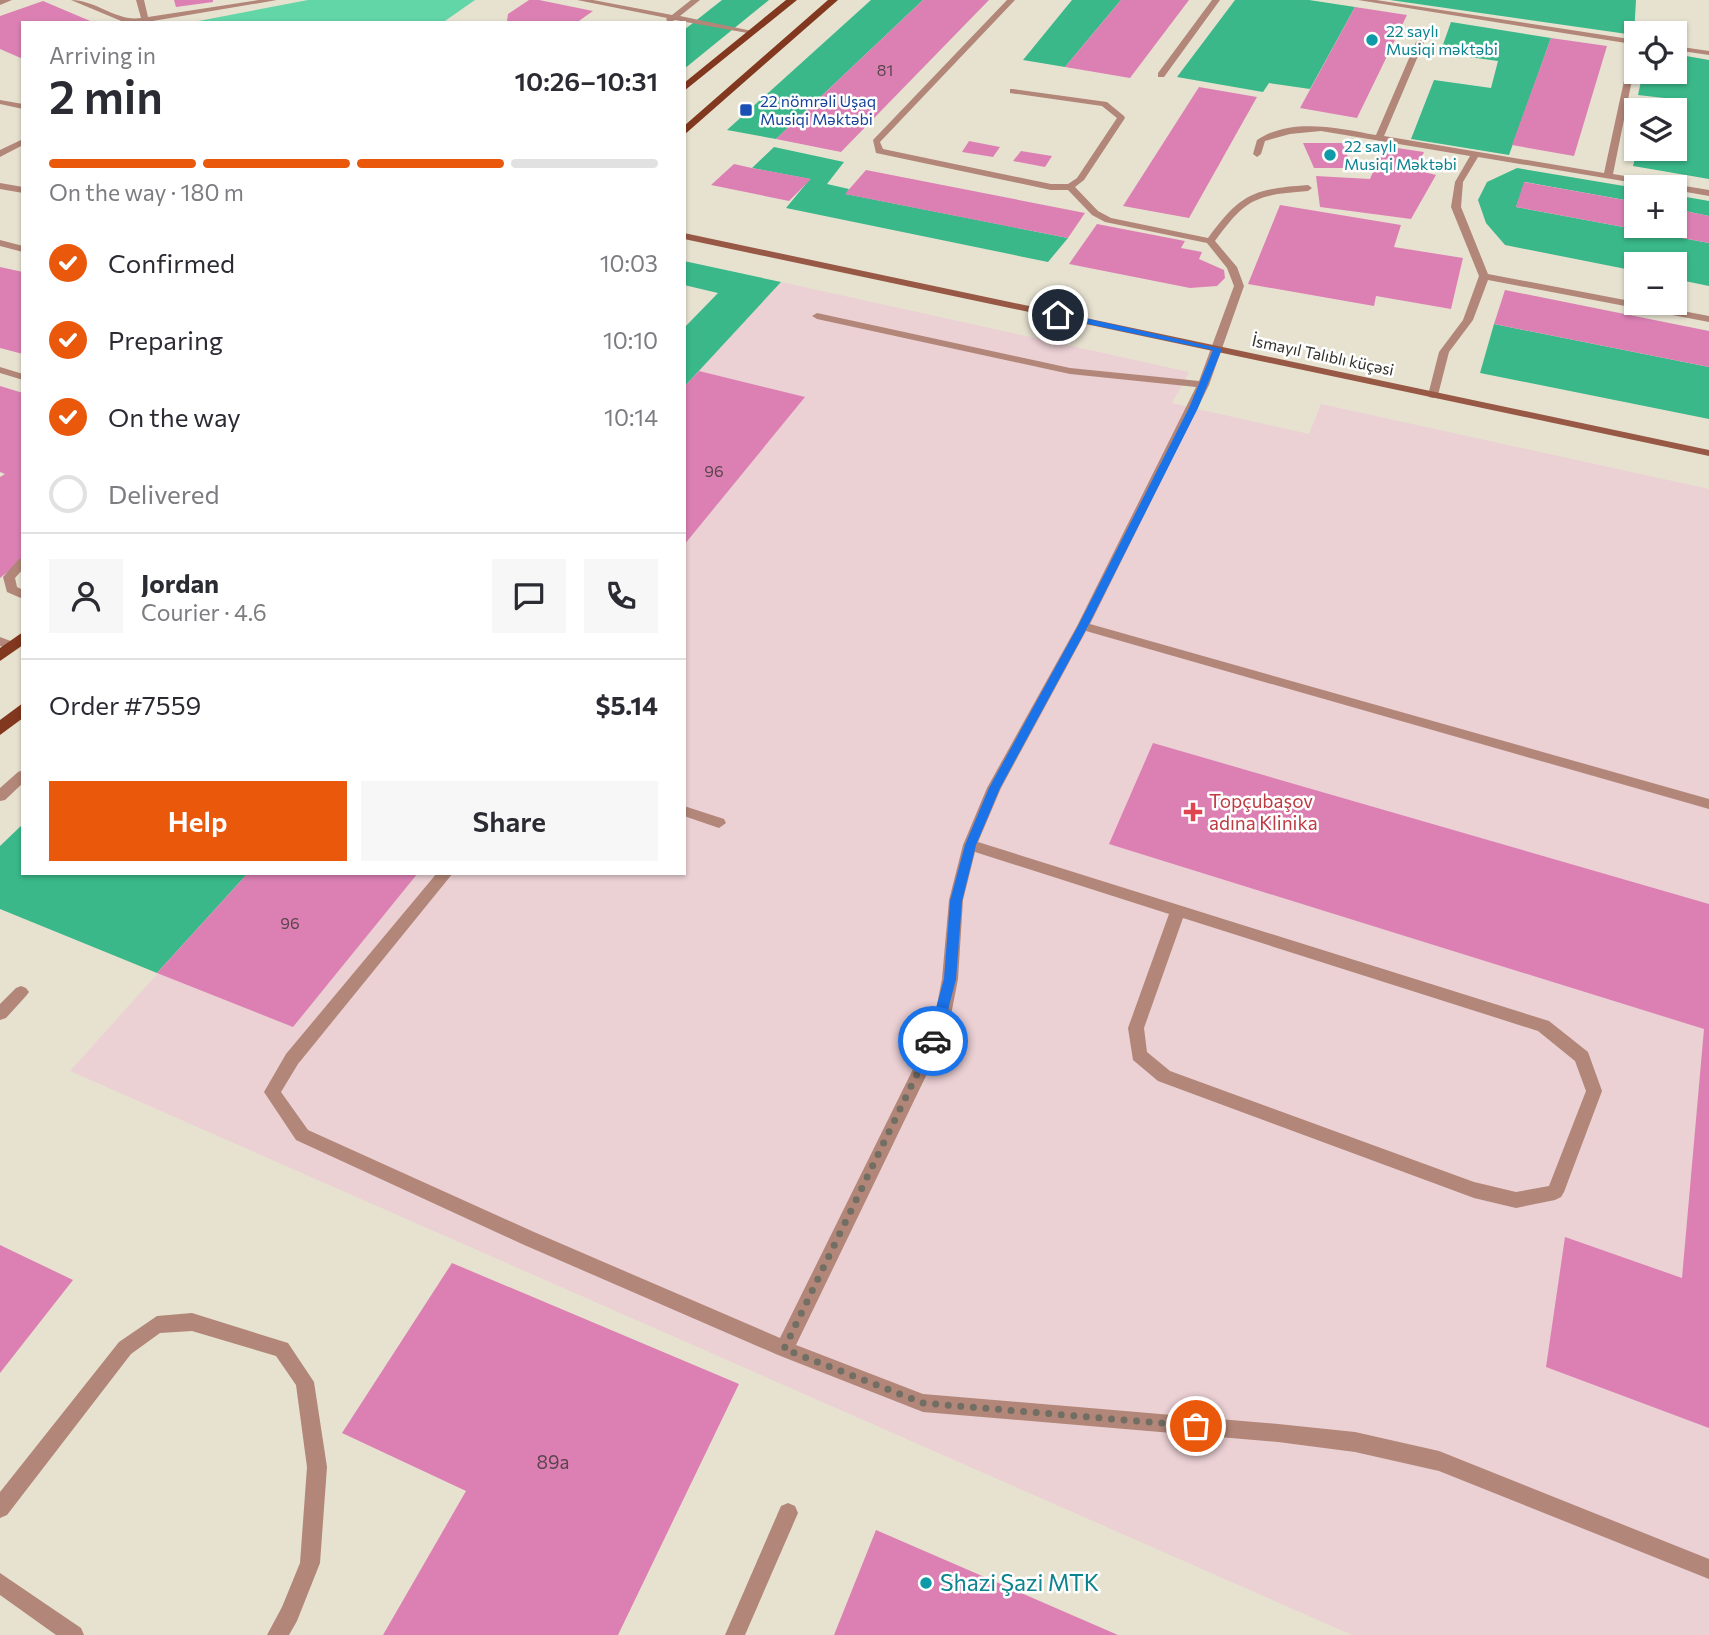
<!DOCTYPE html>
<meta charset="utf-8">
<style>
body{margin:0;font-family:Commissioner,sans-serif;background:#f7f7f7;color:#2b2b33;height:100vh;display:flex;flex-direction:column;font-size:26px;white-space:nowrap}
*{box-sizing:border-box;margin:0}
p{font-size:23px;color:#7c7c81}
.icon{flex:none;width:38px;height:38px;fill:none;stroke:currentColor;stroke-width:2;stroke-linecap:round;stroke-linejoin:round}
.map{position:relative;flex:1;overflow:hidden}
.drawer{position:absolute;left:21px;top:21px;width:665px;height:854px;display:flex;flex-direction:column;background:#fff;border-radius:0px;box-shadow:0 2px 5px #0004}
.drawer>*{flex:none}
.buttons{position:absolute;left:1624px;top:21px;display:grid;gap:14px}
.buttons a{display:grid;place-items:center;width:63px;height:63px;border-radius:0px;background:#fff;box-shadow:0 2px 5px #0004;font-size:35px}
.pin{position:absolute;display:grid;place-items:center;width:60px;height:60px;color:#fff;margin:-30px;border:4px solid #fff;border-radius:50%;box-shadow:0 2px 7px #0007}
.courier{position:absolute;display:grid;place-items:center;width:70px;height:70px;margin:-35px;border:5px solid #1a73e8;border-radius:50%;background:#fff;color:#222;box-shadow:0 2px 9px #0007}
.headline em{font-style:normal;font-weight:600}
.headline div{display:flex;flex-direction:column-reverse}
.headline{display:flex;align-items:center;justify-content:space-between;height:119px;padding:0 28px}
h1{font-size:46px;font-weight:600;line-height:52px}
.bar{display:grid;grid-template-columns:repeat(4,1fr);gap:10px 7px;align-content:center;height:84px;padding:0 28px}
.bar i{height:9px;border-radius:5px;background:#e1e1e2}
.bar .current{background:#ea580c}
.bar p{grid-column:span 4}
.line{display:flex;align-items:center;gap:18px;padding:0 28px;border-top:2px solid #e1e1e2}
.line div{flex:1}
.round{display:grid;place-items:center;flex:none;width:74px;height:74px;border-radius:0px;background:#f7f7f7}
ol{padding:0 28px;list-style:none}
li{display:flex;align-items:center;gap:21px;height:77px}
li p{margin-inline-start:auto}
li .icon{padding:7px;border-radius:50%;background:#ea580c;color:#fff;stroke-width:4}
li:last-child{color:#7c7c81}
li i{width:38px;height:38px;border:4px solid #e1e1e2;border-radius:50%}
.primary-button{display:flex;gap:14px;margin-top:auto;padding:14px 28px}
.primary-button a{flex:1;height:80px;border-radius:0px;background:#ea580c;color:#fff;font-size:28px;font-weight:600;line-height:80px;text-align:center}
.primary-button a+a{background:#f7f7f7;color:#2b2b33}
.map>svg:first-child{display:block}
</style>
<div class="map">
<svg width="1709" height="1635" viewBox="0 0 1709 1635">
<rect width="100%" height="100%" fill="#e7e2d0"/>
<path fill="#ebd0d4" d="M781,282L1189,372L1172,403L1193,408L1309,434L1321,404L1709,489V1635H1352L70,1071L248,873H684V387Z"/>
<path fill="#63d6a8" d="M308,0H475L442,23H188Z"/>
<g fill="#3ab88a">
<path d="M722,0H769L684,69V30Z"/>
<path d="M871,0H923L776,139L727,130Z"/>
<path d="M1072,0H1121L1065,67L1023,60Z"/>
<path d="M1235,0H1309L1355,7L1310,89L1269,83L1263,92L1177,77Z"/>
<path d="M1390,0H1636L1634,35Z"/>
<path d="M1451,22L1551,38L1509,155L1411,139L1434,80L1491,88L1498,61L1440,53Z"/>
<path d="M1675,54L1709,60V179L1633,166L1637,149H1675V143H1680L1682,100L1638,95L1643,72H1675Z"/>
<path d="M774,147L844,162L827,184L849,189L846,194L1068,238L1048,262L786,208L810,179L752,168Z"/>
<path d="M1517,168L1636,188V202L1525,182L1516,207L1709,243V286L1675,279V264H1636V271L1505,245L1486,223L1478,200L1487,182Z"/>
<path d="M1675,195L1709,201V216L1675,209Z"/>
<path d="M684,261L781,282L684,387V328L718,293L684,285Z"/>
<path d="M1494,324L1709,367V419L1480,373Z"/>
<path d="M23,824V873H248L157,973L0,909V846Z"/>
</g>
<g fill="#dc80b4">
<path d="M174,0H213V2L176,7Z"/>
<path d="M529,0H539L593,11L576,23L507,21L508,14Z"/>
<path d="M923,0H989L841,152L776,139Z"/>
<path d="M1121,0H1189L1130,78L1065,67Z"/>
<path d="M43,1L95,23H23V59L0,49V16Z"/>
<path d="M1355,7L1407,15L1357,118L1300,108Z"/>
<path d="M1551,38L1607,46L1574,156L1512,145Z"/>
<path d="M1199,87L1257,97L1189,218L1123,206Z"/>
<path d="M969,141L1000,147L993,157L962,152Z"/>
<path d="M1303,143H1342L1353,168H1314Z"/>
<path d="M1384,146L1424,152L1416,170L1436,175L1411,219L1320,207L1316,176L1370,179Z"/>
<path d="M1021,151L1052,156L1045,167L1013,161Z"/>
<path d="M734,164L752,168L811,179L789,201L711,185Z"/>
<path d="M866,170L1085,213L1068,238L845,194Z"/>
<path d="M1524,182L1636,202V226H1675V209L1709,216V243L1516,207Z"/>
<path d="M1280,205L1401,225L1394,247L1463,258L1451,309L1376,296L1374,306L1248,284Z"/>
<path d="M1097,224L1185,241L1181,248L1202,252L1199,259L1224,270L1225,278L1217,286L1190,288L1069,264Z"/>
<path d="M0,267L23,272V354L0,348Z"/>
<path d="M1505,290L1709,331V367L1494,324Z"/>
<path d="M699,371L805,397L684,545V387Z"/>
<path d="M0,386L23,393V560L0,578V477L5,474L0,472Z"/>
<path d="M1153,743L1709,904V1428L1546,1367L1565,1237L1682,1278L1704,1029L1109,844Z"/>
<path d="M248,873H418L293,1027L157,973Z"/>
<path d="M0,1245L73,1280L0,1373Z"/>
<path d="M452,1263L739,1384L618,1635H383L466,1491L342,1433Z"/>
<path d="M876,1530L1118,1635H834Z"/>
</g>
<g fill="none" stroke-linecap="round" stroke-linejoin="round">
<g fill="#b28678" fill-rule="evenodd">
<path d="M0,0H12L0,5Z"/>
<path d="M71,0C96,0 117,22 141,18L136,0H144L148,17L259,0H277L141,23H126Z"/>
<path d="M577,0H593L672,15L691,0H700L680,16L757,32L753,34L675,20L670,22L666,20L667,18Z"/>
<path d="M1007,0H1015L880,142L883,149L1051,184H1068L1077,178L1117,118L1102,106L1010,93V89H1013L1107,102L1124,116L1125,118L1084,180L1075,187L1098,211L1111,218L1208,238C1241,193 1254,189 1308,185L1312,188L1308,191C1256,195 1246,198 1215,241L1237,267L1244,286L1209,385L1090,624L1709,799V809L1086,631L1001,788L978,842L1549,1021L1588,1052L1602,1091L1564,1192L1561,1197L1555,1200L1516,1208L1474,1198L1158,1081L1133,1060L1128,1028L1169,914L975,852L963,900L958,979L951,1015L938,1051L796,1345L923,1394L1278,1424L1355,1432L1439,1451L1709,1559V1579L1439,1471L1355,1452L1278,1442L923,1412L778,1355L522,1244L296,1140L264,1092L286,1054L437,873H453L298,1064L281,1092L308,1130L534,1232L780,1338L922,1051L935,1015L942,979L949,900L963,845L987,788L1077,626L1196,387L1070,374L817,319L812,316L817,313L1070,368L1199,381L1234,286L1227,268L1207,243L1105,222L1092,215L1068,190H1051L876,153L873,140ZM1183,918L1538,1031L1575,1061L1586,1091L1549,1186L1516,1192L1474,1182L1170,1071L1147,1052L1144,1028Z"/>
<path d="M1212,0H1220L1164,77H1158V73Z"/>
<path d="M1358,0H1376L1636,40V60L1613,174L1709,190V196L1675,190V187H1659L1478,157L1463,182L1461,207L1488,274L1709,316V322L1488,280L1473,320L1449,352L1438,395L1433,398L1429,397L1428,395L1439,352L1463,320L1479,276L1451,207L1455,182L1470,156L1321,131L1290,134L1265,141L1261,154L1257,157L1253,154L1257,140C1291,117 1338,128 1376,135L1416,42L1420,40L1424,42L1384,136L1604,173L1632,44Z"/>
<path d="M1675,46L1709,51V55L1675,50Z"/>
<path d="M0,100L23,104V109L0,104Z"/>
<path d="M23,139V145L0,157V150Z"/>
<path d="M0,183L23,187V193L0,189Z"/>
<path d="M0,240L23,246V252L0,246Z"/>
<path d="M0,367L23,374V380L0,373Z"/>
<path d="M23,558V569L15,578L17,587L23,590V599L7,592L3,577L19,559Z"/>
<path d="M0,637L16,643L18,646L12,650L0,646Z"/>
<path d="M23,770V783L5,800L0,801V788L18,772Z"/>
<path d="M684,806L724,819L726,823L719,828L684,816Z"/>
<path d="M21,986L26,988L29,992L26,996L6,1018L0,1020V1004L16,988Z"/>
<path d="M192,1313L288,1343L314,1382L327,1467L320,1563L297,1621L289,1635H267L282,1607L300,1563L307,1467L296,1385L276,1356L192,1331L160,1333L131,1354L7,1515L0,1518V1492L119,1342L157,1316Z"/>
<path d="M788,1503L795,1506L798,1513L745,1635H725L781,1506Z"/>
<path d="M0,1573L81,1628L84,1635H56L0,1595Z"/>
</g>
<path fill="#975945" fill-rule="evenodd" d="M684,233L1709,450V456L684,239Z"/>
<g fill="#82371f" fill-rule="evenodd">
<path d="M786,0H797L684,91V83Z"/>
<path d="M828,0H838L684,135V126Z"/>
<path d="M23,632V645L0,661V648Z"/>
<path d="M23,703V718L0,735V720Z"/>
</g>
</g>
<path fill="#1a73e8" d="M1058,312L1222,349L1198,408L1088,626L1000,788L976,845L962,901L956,979L940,1041L933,1047L927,1041L944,979L950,901L965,845L989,788L1078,626L1189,408L1213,350L1055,317Z"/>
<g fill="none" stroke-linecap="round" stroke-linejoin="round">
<path stroke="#716e63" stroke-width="7" stroke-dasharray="0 12.6" d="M933,1041L784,1349L923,1403L1196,1426"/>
</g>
<g fill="#0f9aa8" stroke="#fff" stroke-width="2.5">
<circle cx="1372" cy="40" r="7"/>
<circle cx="1330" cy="155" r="7"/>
<circle cx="926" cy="1583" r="7"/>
</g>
<rect fill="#1a4fb4" stroke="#fff" stroke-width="2.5" x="739" y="103" width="14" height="14" rx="3.5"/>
<path fill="#e0444e" stroke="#fff" stroke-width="2.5" d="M1189.5 801.5h7v7h7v7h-7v7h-7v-7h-7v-7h7z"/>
<g text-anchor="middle" stroke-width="5" stroke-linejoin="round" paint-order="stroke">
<g font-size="16" fill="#0d838f" stroke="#fff" text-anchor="start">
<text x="1386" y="37">22 saylı<tspan x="1386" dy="18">Musiqi məktəbi</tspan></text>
<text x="1344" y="152">22 saylı<tspan x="1344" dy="18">Musiqi Məktəbi</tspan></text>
</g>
<g font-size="16" fill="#5c444c">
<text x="885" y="76">81</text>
<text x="714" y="477">96</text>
<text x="290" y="929">96</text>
</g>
<g font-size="16" fill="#164399" stroke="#fff" text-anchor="start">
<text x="760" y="107">22 nömrəli Uşaq<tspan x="760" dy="18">Musiqi Məktəbi</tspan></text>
</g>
<g font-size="16" fill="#323029" stroke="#fff">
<text transform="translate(1323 355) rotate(12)" y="6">İsmayıl Talıblı küçəsi</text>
</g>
<g font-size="19" fill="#be3a42" stroke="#fff" text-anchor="start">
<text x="1209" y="808">Topçubaşov<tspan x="1209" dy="22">adına Klinika</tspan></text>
</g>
<g font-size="19" fill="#5c444c">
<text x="553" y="1469">89a</text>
</g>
<g font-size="23" fill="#0d838f" stroke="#fff" text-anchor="start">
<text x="940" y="1591">Shazi Şazi MTK</text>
</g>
</g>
</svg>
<div class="buttons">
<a><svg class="icon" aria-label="locate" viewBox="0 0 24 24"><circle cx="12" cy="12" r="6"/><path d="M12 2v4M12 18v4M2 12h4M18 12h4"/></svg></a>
<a><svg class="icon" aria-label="layers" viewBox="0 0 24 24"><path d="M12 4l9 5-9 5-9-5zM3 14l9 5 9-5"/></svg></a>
<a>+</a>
<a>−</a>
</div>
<div class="pin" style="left:1196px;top:1426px;background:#ea580c"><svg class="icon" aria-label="bag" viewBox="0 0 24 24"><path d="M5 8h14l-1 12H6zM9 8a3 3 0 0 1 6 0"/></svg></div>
<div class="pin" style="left:1058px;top:315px;background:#1f2937"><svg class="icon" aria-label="home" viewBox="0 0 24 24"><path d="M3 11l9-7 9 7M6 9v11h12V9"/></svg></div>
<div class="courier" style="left:933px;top:1041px"><svg class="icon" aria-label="car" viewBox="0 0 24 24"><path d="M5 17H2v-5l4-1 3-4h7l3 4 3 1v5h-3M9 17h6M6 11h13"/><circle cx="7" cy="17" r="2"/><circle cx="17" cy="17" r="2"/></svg></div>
<section class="drawer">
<div class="headline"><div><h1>2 min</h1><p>Arriving in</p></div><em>10:26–10:31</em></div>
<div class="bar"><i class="current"></i><i class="current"></i><i class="current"></i><i></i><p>On the way · 180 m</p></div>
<ol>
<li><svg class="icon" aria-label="check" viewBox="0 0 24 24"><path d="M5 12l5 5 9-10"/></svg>Confirmed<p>10:03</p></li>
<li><svg class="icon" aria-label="check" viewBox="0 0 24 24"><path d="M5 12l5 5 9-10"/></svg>Preparing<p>10:10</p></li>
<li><svg class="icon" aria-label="check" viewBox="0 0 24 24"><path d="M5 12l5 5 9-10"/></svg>On the way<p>10:14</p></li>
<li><i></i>Delivered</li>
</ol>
<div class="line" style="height:126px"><a class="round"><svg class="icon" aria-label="person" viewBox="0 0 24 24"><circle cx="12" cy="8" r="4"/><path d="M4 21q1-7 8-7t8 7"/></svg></a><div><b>Jordan</b><p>Courier · 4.6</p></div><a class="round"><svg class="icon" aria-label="chat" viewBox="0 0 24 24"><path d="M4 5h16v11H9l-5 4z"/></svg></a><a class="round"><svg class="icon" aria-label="phone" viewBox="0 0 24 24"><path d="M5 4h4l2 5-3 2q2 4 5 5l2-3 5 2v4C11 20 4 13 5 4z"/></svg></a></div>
<div class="line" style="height:91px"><div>Order #7559</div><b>$5.14</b></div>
<div class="primary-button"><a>Help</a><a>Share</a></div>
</section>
</div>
